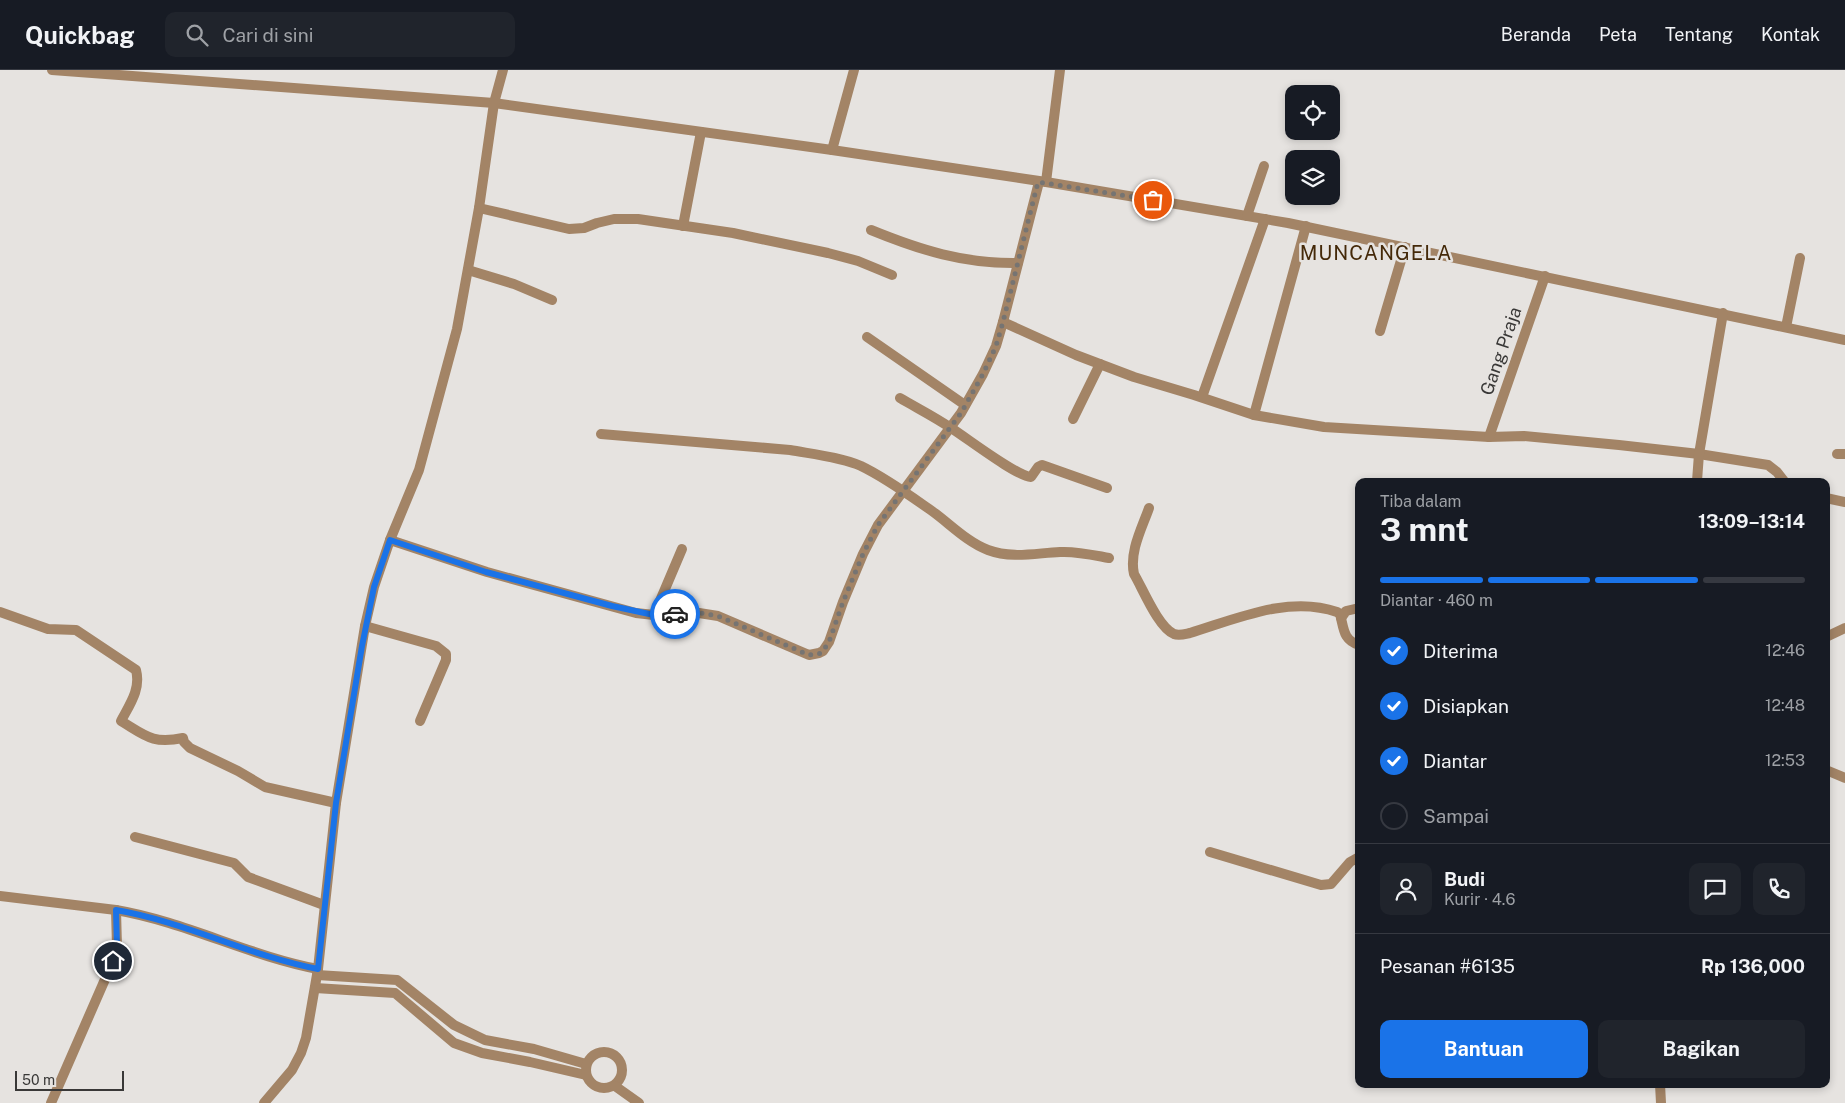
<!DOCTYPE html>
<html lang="id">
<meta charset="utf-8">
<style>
body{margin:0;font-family:"Public Sans",sans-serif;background:#20242c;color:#f1f3f6;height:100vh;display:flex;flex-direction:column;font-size:19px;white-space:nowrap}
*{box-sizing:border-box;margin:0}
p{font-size:16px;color:#9ea1a6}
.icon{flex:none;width:28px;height:28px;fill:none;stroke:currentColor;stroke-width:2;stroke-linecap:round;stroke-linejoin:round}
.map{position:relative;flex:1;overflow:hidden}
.sheet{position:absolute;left:1355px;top:408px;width:475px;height:610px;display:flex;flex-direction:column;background:#171b24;border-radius:10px;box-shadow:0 2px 8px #0003}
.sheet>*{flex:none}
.fabs{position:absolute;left:1285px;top:15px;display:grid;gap:10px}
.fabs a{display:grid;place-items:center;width:55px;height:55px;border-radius:10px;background:#171b24;box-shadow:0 2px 8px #0003;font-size:25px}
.scale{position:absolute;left:15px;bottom:12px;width:109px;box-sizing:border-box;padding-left:5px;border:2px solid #393837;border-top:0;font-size:14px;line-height:18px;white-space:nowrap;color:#393837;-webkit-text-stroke:4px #e6e3e0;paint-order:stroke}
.pin{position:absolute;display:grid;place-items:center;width:42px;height:42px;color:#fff;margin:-21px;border:2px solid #fff;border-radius:50%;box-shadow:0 1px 5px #0007}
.courier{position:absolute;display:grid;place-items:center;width:50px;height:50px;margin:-25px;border:4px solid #1a73e8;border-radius:50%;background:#fff;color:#222;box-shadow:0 1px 6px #0007}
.summary em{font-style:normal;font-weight:700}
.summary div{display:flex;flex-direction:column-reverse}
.summary{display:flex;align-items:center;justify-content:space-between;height:85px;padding:0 25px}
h1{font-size:32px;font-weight:700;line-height:38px}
.bar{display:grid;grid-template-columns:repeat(4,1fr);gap:8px 5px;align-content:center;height:60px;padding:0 25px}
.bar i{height:6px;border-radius:4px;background:#363941}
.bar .selected{background:#1a73e8}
.bar p{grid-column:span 4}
.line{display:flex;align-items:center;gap:12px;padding:0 25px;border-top:1px solid #363941}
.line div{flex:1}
.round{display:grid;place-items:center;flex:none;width:52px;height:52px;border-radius:10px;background:#20242c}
ol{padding:0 25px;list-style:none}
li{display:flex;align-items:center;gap:15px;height:55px}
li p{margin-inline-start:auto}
li .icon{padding:5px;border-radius:50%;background:#1a73e8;color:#fff;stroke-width:4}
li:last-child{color:#9ea1a6}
li i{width:28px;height:28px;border:2px solid #363941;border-radius:50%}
.primary-button{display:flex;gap:10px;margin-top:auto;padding:10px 25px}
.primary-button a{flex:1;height:58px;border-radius:10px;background:#1a73e8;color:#fff;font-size:20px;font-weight:700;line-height:58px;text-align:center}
.primary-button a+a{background:#20242c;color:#f1f3f6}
header{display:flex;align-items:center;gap:30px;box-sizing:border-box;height:70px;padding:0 25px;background:#171b24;border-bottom:1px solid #363941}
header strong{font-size:24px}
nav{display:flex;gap:28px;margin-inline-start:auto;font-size:18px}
.search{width:350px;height:45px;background:#20242c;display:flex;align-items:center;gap:12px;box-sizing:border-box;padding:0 18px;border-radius:10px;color:#9ea1a6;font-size:19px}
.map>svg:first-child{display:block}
</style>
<header>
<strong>Quickbag</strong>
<div class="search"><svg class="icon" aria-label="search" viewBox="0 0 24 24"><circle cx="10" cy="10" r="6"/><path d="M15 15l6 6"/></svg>Cari di sini</div>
<nav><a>Beranda</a><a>Peta</a><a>Tentang</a><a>Kontak</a></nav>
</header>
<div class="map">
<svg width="1845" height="1033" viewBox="0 0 1845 1033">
<rect width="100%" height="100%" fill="#e6e3e0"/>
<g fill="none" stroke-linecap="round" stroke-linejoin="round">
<g stroke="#a38466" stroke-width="10">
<path d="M52,0L494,33L832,80L1046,112L1288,153L1845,270"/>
<path d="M832,80L854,0"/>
<path d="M1046,112L1060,0"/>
<path d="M479,138L569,159L584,158L597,153L614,149H638L733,163L828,183L858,191L892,205"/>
<path d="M1247,146L1264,96"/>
<path d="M683,156L701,62"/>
<path d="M871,160C920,180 964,194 1018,193"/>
<path d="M468,200L514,214L552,230"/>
<path d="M1003,252L1076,285L1134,307L1194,325L1254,345L1324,357L1489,367L1524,366L1619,375L1699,384L1768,395L1777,402L1784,411"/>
<path d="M1786,257L1800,188"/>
<path d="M1380,261L1405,177"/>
<path d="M867,267L965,335"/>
<path d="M1202,327L1265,149"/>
<path d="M900,328C917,338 935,347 951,358C967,368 1016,406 1031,407L1038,397L1042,395L1107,418"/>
<path d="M1254,345L1306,156"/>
<path d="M1073,349L1100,294"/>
<path d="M601,364L790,380C812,384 841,387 861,396C886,408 909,425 932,441C950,454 967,472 988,480C1012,489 1036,483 1060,482C1077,481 1093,485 1109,488"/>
<path d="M1489,367L1545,206"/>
<path d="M1837,384H1845"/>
<path d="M1697,411L1699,384L1723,243"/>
<path d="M1826,428L1845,432"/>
<path d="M1149,438C1142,458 1129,482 1134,504C1143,519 1158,557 1174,564C1179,566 1185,564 1190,563C1236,549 1289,525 1337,542L1340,544C1344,559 1343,570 1359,575"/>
<path d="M390,470L487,502L636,543L654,545L699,543L718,546L809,585L819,583L823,581L829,572L843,532L863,484L878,455L961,343L983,304L996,276L1003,252L1039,112"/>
<path d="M0,542L48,559L76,560L136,600C141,619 130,634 121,651C146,666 152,674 183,668L184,672L190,678L238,701L265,717L336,733"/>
<path d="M654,545L682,479"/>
<path d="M1341,548L1346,541L1359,538"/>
<path d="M365,556L436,576L446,584V590L420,651"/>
<path d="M1826,567L1845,558"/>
<path d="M1826,700L1845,708"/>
<path d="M135,767L234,793L248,807L324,835"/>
<path d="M1210,782L1321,815L1331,814L1350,792L1359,787"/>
<path d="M0,826L116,840L117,877L113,891L51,1033"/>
<path d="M116,840C186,852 249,886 318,899"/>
<path d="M317,905L397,910L454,955L485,970L534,979L586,994"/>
<path d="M315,918L395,923L454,973L482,983L530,992L586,1005"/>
<circle cx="604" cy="1000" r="18"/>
<path d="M1660,1014L1661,1033"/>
<path d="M615,1016L639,1033"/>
<path d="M264,1033L292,1000L301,983L306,968L318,899L336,733L365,556L374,517L390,470L419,400L457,259L479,138L494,33L503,0"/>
</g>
</g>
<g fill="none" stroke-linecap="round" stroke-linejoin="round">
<path stroke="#767472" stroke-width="5" stroke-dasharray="0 9" d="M675,544L700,543L718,546L809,585L819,584L823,581L829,572L843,532L863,484L878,455L961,343L983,304L996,276L1003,252L1038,112L1153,130"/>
<path stroke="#1a73e8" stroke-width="6" d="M113,891L117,877L116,840C186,852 249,886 318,899L336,733L362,576L374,517L390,470L486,502L612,536L654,545L675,544"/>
</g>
<g text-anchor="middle" stroke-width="5" stroke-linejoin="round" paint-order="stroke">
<g font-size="18" fill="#393837" stroke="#e6e3e0">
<text transform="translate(1501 281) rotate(-71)" y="6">Gang Praja</text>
</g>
<g font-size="20" letter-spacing="1" fill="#442909" stroke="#e6e3e0">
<text x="1376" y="190">MUNCANGELA</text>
</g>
</g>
</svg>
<div class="fabs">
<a><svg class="icon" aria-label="locate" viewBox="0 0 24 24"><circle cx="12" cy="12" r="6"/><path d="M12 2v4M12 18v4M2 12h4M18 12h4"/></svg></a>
<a><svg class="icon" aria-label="layers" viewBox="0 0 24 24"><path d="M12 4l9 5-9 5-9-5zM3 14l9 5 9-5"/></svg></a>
</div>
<div class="scale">50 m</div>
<div class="pin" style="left:1153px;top:130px;background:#ea580c"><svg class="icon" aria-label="bag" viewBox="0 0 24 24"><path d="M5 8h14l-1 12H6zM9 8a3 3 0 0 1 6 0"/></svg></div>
<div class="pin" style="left:113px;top:891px;background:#1f2937"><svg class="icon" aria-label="home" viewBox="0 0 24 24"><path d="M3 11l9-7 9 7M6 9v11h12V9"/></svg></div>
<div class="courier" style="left:675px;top:544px"><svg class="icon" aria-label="car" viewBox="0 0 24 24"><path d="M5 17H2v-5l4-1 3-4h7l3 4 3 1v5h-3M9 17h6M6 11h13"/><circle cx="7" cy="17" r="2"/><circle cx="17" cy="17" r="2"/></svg></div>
<section class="sheet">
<div class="summary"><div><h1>3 mnt</h1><p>Tiba dalam</p></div><em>13:09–13:14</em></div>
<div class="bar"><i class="selected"></i><i class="selected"></i><i class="selected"></i><i></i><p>Diantar · 460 m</p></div>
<ol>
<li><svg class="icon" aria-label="check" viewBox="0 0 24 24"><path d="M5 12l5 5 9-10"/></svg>Diterima<p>12:46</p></li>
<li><svg class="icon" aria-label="check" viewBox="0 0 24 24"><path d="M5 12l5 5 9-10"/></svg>Disiapkan<p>12:48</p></li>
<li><svg class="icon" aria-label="check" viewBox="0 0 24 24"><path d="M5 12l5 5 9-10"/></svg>Diantar<p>12:53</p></li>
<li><i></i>Sampai</li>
</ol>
<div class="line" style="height:90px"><a class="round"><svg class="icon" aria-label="person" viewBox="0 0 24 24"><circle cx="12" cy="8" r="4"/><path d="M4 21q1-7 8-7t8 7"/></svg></a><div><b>Budi</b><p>Kurir · 4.6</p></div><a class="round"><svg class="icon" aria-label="chat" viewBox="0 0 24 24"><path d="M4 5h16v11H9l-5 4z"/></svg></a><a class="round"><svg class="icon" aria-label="phone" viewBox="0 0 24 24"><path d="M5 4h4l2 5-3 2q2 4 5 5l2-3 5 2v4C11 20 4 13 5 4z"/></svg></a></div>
<div class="line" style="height:65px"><div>Pesanan #6135</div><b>Rp 136,000</b></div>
<div class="primary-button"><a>Bantuan</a><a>Bagikan</a></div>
</section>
</div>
